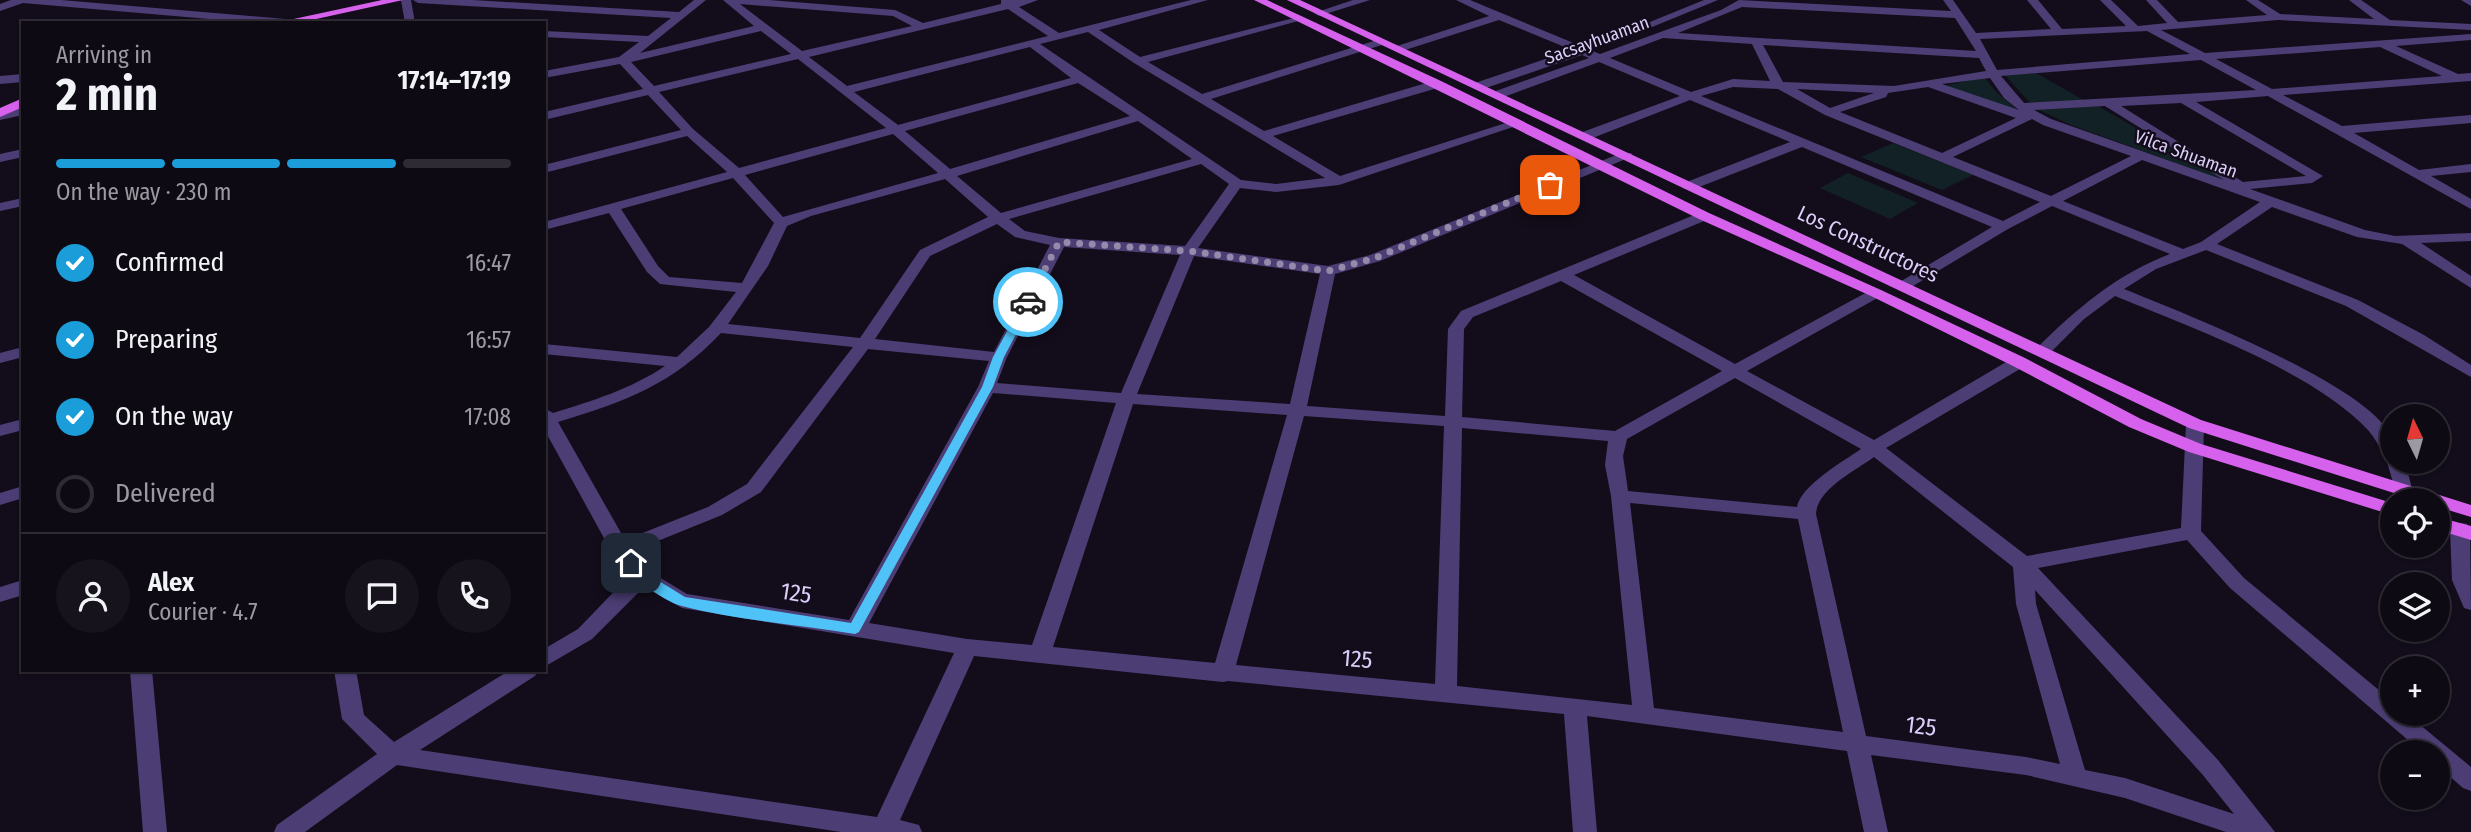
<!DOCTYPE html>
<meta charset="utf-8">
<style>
body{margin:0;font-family:"Fira Sans Condensed",sans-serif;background:#17131d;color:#f1f3f6;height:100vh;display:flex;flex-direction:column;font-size:26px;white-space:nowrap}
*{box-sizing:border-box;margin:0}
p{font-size:23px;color:#9b9aa0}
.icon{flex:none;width:38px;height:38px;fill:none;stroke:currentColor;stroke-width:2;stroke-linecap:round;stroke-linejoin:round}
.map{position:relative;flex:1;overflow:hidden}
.sheet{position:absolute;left:21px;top:21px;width:525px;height:651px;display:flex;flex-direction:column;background:#0e0a14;border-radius:0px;box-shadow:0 2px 5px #0004,0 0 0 2px #2e2b34}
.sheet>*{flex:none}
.needle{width:46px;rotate:355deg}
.buttons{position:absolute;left:2380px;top:404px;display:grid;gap:14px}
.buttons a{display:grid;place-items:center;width:70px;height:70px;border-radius:50%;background:#0e0a14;box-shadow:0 2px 5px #0004,0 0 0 2px #2e2b34;font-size:35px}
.pin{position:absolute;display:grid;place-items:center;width:60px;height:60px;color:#fff;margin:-30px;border-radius:14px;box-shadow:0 4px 10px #0006}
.courier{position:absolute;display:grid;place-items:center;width:70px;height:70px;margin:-35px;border:5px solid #4fc3f7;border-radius:50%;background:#fff;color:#222;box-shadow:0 2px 9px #0007}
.head em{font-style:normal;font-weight:700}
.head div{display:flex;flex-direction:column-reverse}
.head{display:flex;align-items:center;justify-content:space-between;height:119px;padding:0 35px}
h1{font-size:46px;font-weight:700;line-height:52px}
.bar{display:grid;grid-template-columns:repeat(4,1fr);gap:10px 7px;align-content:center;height:84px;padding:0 35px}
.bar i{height:9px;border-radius:5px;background:#2e2b34}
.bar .on{background:#1a9dd9}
.bar p{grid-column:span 4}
.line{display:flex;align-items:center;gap:18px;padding:0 35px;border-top:2px solid #2e2b34}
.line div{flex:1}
.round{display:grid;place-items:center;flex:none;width:74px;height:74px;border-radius:37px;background:#17131d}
ol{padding:0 35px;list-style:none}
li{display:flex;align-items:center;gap:21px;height:77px}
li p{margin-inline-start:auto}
li .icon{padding:7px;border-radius:50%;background:#1a9dd9;color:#fff;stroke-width:4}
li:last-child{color:#9b9aa0}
li i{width:38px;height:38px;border:4px solid #2e2b34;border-radius:50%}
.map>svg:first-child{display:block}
</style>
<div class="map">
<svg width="2471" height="832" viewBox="0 0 2471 832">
<rect width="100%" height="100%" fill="#130d1b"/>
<g fill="#112125">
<path d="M2036,73L2087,102L2030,103L2005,75Z"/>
<path d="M1984,77L1996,92L2022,113L1944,86Z"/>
<path d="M2098,106L2229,182L2071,125L2037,109Z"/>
<path d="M1893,143L1973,175L1942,190L1861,157Z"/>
<path d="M1848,173L1918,203L1890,219L1820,188Z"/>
</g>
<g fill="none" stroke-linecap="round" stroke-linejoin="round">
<g fill="#4c3e75" fill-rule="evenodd">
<path d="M11,0H61L285,19L290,22L256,23L23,3L0,11V4Z"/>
<path d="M401,0H411L415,23H405Z"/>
<path d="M413,0H473L679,12L694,0H706L640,53L754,26L723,0H769L895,10L923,23L1001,4V0H1038L1019,7L1059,33L1191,0H1208L1099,30L1140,57L1302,16V20L1148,62L1202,94L1377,40H1385V44L1211,99L1264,131L1433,81H1441V87L1273,136L1340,176L1512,121H1520L1522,124L1339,185L1276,192L1240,188L1198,248L1328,266L1370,255L1621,153H1631L1633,156L1380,261L1335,274L1307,406L1445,416L1448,329L1461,311L1699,213H1709V219L1574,275L1735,364L1871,290H1881L1884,293L1881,296L1747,371L1874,440L2013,358H2025L2027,362L2025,366L1886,448L2027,556L2181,528L2186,424L2189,420H2201L2204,424L2201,531L2244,578L2392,701V714H2407L2471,767V791L2463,788L2438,766V752H2422L2230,588L2187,540L2038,568L2218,760L2275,832H2226L2125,798L2026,775L1871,755L1888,832H1864L1847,751L1587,716L1597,832H1573L1564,714L1228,681L1223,682L974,656L900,820L919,825L922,832H841L397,765L305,832H274L277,825L377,754L342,719L334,670H356L364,715L394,742L510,670H538L535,676L420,750L877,817L954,653L682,608L644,587L592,639L544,667V649L578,629L630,575L610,549L544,429V408L553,413C592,401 631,389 665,366L544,354V344L677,357L709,327L736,292L660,284L647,272L609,213L544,230V222L727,172L687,136L544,173V165L681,130L648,95L544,120V112L643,89L620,64L544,78V71L619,57L639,42L544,37V31L648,36L671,18L418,3ZM740,4L893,16L912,26L802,51ZM1008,9L1048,36L847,86L809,57ZM761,31L791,54L654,86L631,62ZM1088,32L1134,63L1325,178L1276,184L1241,180L1040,44ZM1030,47L1071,78L898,125L854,92ZM798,59L886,128L739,168L693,129L659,92ZM1078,83L1130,116L950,169L905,131ZM1138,121L1192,159L1001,213L957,176ZM893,134L938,173L783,217L745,175ZM1201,164L1229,184L1185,246L1059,238L1025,231L1009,219ZM733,178L774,223L742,283L669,277L658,266L621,209ZM945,179L988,217L920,250L860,338L728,324L768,266L787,226L811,216ZM997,224L1015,237L1050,245L994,352L875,339L930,256ZM1064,247L1180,255L1121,393L997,383L1007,357ZM1194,256L1320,274L1290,404L1137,394ZM1561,281L1722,371L1615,431L1462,417L1464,329L1473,317ZM721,333L853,347L747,484L708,507L625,540L558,422C624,402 672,385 721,333ZM868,349L989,361L978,387L849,620L687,594L649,571L633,551L722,515L761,492ZM1735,378L1861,449C1844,461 1801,485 1797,507L1628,491L1623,456L1627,439ZM993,393L1116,403L1032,645L967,639L869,623ZM1133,404L1287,415L1215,663L1053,647ZM1304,416L1444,426L1435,684L1236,665ZM1462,428L1608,441L1605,465L1611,496L1632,705L1457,686ZM1874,457L2013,567L2016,604L2060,764L2026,757L1866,736L1816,514C1817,489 1855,471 1874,457ZM1630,503L1798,519L1843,732L1654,708ZM2035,590L2202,774L2234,814L2125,778L2085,770L2036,604Z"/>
<path d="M1353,0H1370L1319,16L1314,13Z"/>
<path d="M1456,0H1470L1600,54L1721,10L1739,0L1951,11L1943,0H1953L1976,33L2051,29L2027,0H2038L2062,29L2126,26L2100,0H2111L2138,26L2167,23L2146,0H2157L2178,22L2267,15L2246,0H2258L2280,14L2374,19L2349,0H2361L2390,20L2471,24V30L2278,20L2161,30L2205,53L2471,34V40L2396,46L2458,74L2471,73V81L2283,95L2342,126L2471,115V123L2354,133L2419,170L2471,164V172L2431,176L2471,199V209L2268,96L2196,102L2323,176L2312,183L2250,189L2365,230L2395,236L2471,233V241L2421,243L2471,276V288L2402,244L2357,237L2272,207L2217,244L2358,300L2424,335L2471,365V377L2346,306L2206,250L2156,269L2124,289C2175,310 2379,388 2392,440C2394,447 2392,456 2392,462H2405L2413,492L2411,496H2397L2387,462L2389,458L2386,457C2380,448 2375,438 2368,430C2313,371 2190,327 2115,296L2084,319L2048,355H2036L2034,352L2036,349C2076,309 2117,274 2170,254L2052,206L2008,229L1908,289H1898L1895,286L1898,283L1992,227L1802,147L1694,189H1684V183L1790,142L1690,100L1590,139H1580V133L1680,96L1599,62L1501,98H1493V92L1589,58L1582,55L1483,89H1475V83L1572,50L1499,20L1402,51H1394V47L1489,16ZM1742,7L1955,18L1976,51L1678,33ZM2147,31L2190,54L1997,70L1980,39ZM1663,38L1752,44L1770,81L1733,79L1691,92L1610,58ZM1763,45L1979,58L1986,71L1894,86L1783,82ZM2380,47L2442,76L2272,89L2216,59ZM2201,60L2256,90L2024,103L2001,76ZM1990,78L2004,98L2019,110L1942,84ZM1733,87L1778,89L1825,115L2040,202L2003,221L1701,96ZM1928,87L2016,118L1942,153L1840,112L1886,97L1888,93ZM1797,89L1874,93L1830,108ZM2181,103L2306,176L2243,182L2121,106ZM2105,106L2224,180L2051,119L2034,110ZM2032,119L2043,125L2131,156L2051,196L1953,157ZM2142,160L2260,202L2201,242L2183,249L2063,201Z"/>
<path d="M1704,0H1718L1613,43L1603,41Z"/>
<path d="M2461,0H2471V6Z"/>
<path d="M23,74V82L0,84V76Z"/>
<path d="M23,107V115L0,120V112Z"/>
<path d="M23,149V157L0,162V154Z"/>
<path d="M23,198V206L0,211V203Z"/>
<path d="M23,347V357L0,363V353Z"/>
<path d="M23,419V430L0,436V425Z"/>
<path d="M23,486V498L0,505V493Z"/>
<path d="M2460,523L2467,524L2470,529L2471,610L2464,608L2452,580L2450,529L2453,524Z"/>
<path d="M23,580V595L0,602V587Z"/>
<path d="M130,670H152L167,832H143Z"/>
</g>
<g fill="#d661ec" fill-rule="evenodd">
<path d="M382,0H403L298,23H275Z"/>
<path d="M1254,0H1267L1441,81L1709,213L1881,290L2025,358L2141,419L2201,444L2392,503V515L2189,452L2129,427L2013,366L1871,296L1699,219Z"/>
<path d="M1287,0H1300L2201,420L2471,505V517L2438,507V500H2416L2189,428Z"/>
<path d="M23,98V107L0,117V108Z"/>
<path d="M2438,517L2471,526V540L2438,530Z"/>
</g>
</g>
<path fill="#4fc3f7" d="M1028,299L1033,302L1004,357L993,387L859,632L855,634C799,625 736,620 682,606C668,603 623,574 626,560H636L646,573L685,597L851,623L982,387L993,357L1023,302Z"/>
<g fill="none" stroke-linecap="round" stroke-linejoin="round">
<path stroke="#968aab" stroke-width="7" stroke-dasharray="0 12.6" d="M1028,302L1059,242L1189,251L1328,271L1375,258L1550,185"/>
</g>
<g text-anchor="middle" stroke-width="5" stroke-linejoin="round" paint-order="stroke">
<g font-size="18" fill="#dccef9" stroke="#130d1b">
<text transform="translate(1597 40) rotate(-20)" y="6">Sacsayhuaman</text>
<text transform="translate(2186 154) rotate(20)" y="6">Vilca Shuaman</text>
</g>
<g font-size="21" fill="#dccef9" stroke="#130d1b">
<text transform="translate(1868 244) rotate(25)" y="7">Los Constructores</text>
</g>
<g font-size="24" fill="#dccef9" stroke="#130d1b">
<text transform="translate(796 593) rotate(9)" y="8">125</text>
<text transform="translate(1357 659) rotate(5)" y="8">125</text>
<text transform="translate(1921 726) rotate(7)" y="8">125</text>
</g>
</g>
</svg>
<div class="buttons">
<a><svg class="needle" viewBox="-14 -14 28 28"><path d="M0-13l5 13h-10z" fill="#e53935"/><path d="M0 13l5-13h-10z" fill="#9b9aa0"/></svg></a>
<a><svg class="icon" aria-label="locate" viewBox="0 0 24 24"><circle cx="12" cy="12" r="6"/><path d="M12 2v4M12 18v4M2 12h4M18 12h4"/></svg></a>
<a><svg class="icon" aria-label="layers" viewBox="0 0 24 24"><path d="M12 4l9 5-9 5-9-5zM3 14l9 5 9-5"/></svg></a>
<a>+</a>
<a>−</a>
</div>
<div class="pin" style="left:1550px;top:185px;background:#ea580c"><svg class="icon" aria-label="bag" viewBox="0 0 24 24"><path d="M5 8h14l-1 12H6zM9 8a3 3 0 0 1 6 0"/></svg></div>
<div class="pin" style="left:631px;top:563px;background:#1f2937"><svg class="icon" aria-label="home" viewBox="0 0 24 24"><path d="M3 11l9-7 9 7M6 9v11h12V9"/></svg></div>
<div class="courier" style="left:1028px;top:302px"><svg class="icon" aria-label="car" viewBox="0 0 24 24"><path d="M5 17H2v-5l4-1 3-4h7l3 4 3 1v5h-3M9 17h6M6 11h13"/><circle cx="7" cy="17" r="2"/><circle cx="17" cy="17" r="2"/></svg></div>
<section class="sheet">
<div class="head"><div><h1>2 min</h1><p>Arriving in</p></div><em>17:14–17:19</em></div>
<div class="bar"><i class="on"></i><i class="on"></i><i class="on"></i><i></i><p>On the way · 230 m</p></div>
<ol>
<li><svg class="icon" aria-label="check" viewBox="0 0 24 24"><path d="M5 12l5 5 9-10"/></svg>Confirmed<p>16:47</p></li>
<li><svg class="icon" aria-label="check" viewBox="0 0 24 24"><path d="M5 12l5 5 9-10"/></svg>Preparing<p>16:57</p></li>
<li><svg class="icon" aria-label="check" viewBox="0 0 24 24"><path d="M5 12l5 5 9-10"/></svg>On the way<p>17:08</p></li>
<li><i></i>Delivered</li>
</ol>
<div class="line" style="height:126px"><a class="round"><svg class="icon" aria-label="person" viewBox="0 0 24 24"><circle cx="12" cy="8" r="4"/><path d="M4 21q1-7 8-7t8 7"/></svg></a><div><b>Alex</b><p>Courier · 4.7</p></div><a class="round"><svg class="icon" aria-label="chat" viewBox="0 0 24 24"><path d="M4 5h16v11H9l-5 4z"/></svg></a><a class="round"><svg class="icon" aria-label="phone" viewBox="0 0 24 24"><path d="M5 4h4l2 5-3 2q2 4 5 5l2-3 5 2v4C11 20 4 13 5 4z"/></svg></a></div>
</section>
</div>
